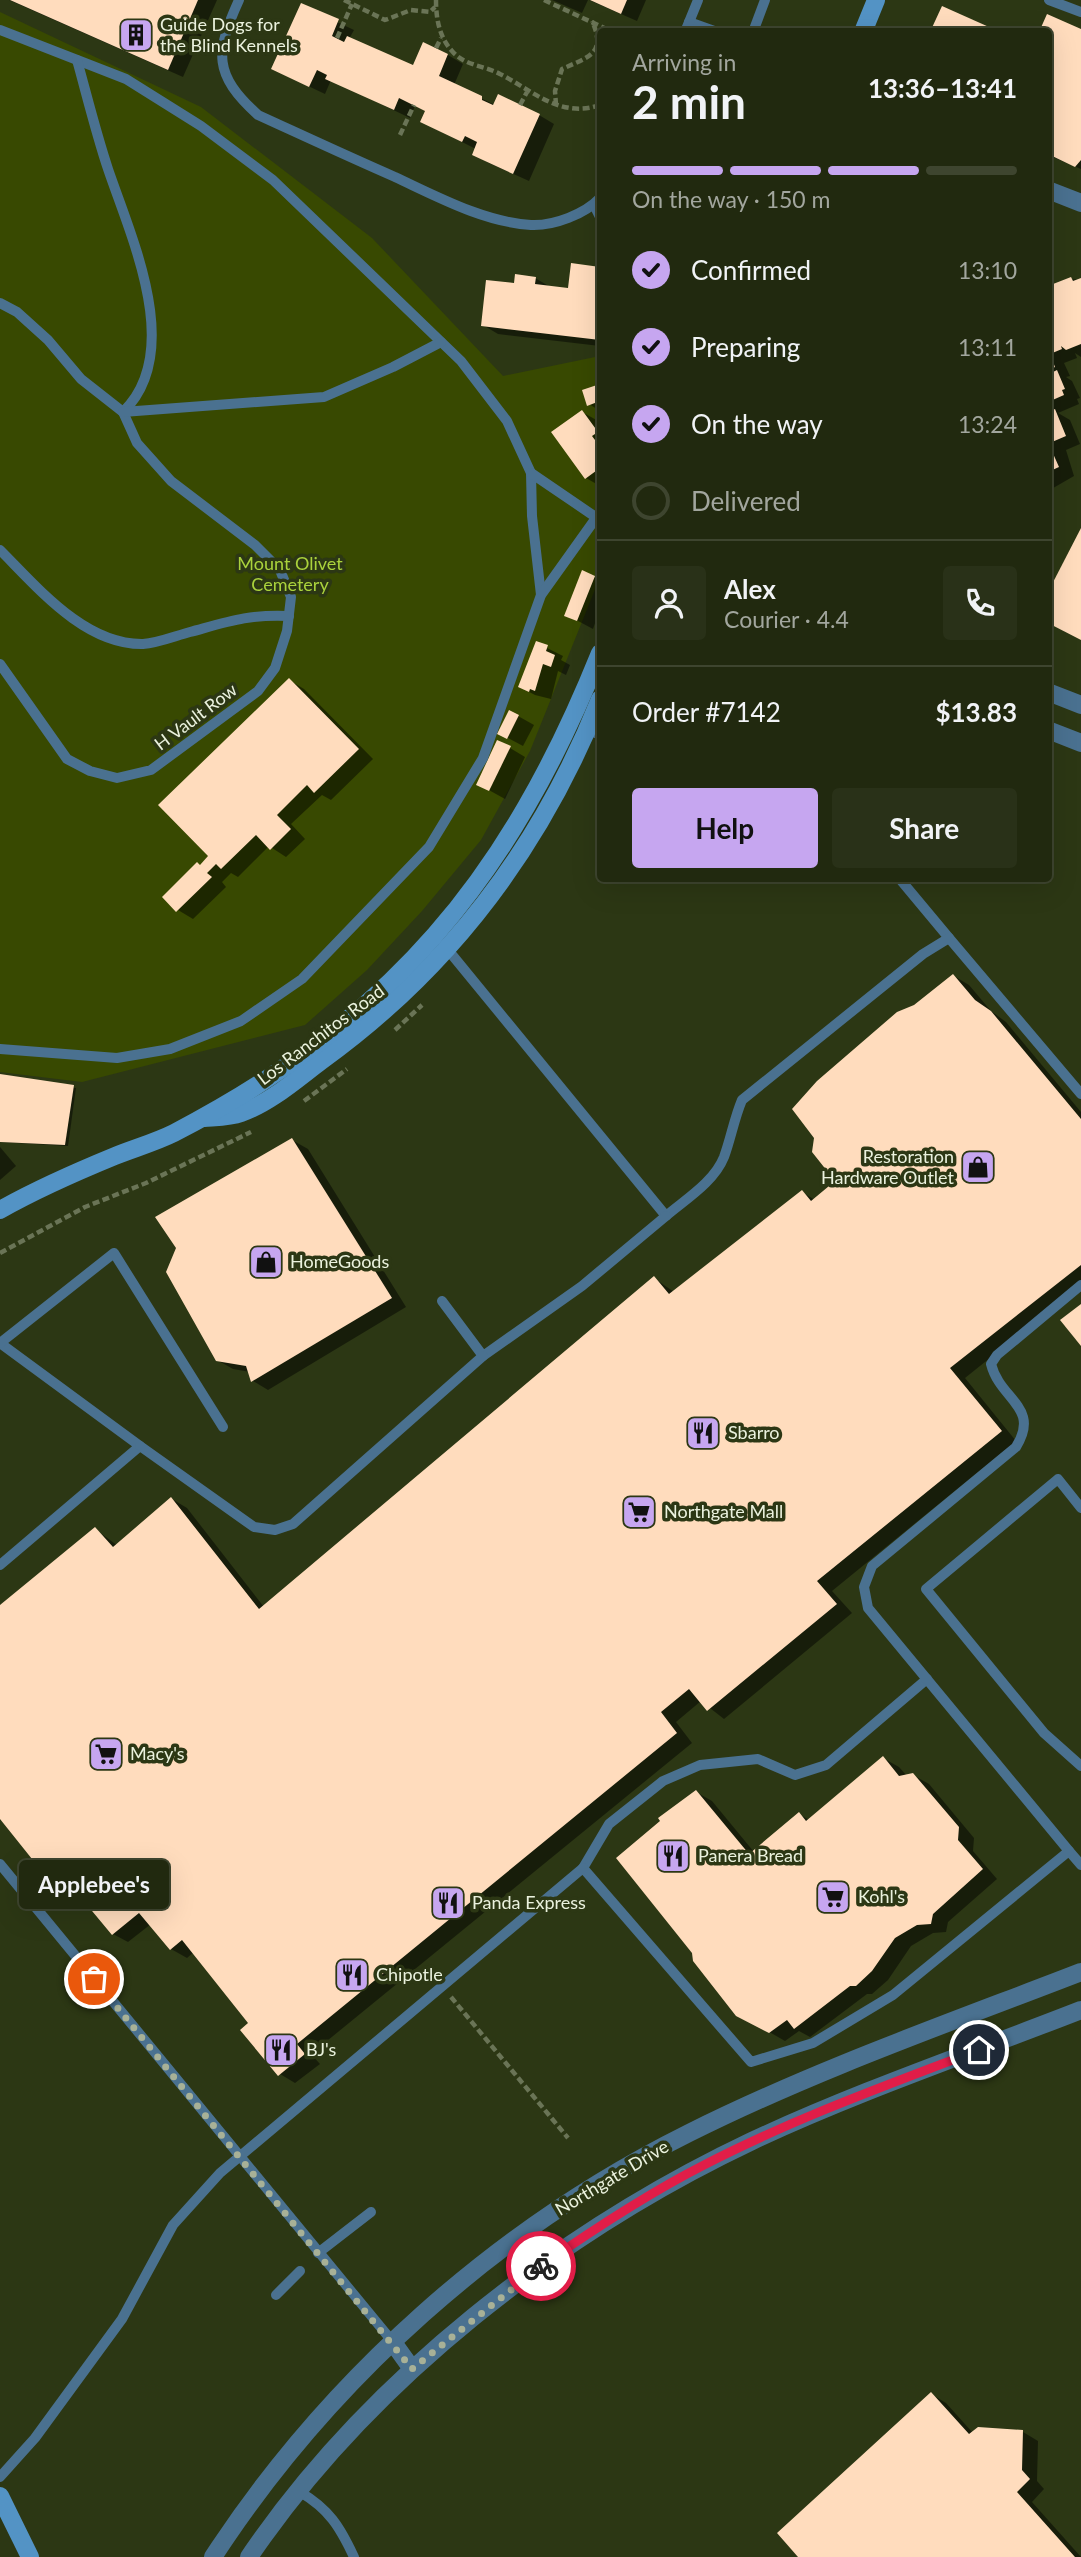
<!DOCTYPE html>
<meta charset="utf-8">
<style>
body{margin:0;font-family:Lato,sans-serif;background:#293118;color:#f1f3f6;height:100vh;display:flex;flex-direction:column;font-size:26px;white-space:nowrap}
*{box-sizing:border-box;margin:0}
p{font-size:23px;color:#a2a69e}
.icon{flex:none;width:38px;height:38px;fill:none;stroke:currentColor;stroke-width:2;stroke-linecap:round;stroke-linejoin:round}
.map{position:relative;flex:1;overflow:hidden}
.panel{position:absolute;left:597px;top:28px;width:455px;height:854px;display:flex;flex-direction:column;background:#21290f;border-radius:7px;box-shadow:0 7px 28px #0002,0 0 0 2px #3e452f}
.panel>*{flex:none}
.pin{position:absolute;display:grid;place-items:center;width:60px;height:60px;color:#fff;margin:-30px;border:4px solid #fff;border-radius:50%;box-shadow:0 2px 7px #0007}
.courier{position:absolute;display:grid;place-items:center;width:70px;height:70px;margin:-35px;border:5px solid #e11d48;border-radius:50%;background:#fff;color:#222;box-shadow:0 2px 9px #0007}
.bubble{position:absolute;height:49px;border-radius:7px;background:#21290f;box-shadow:0 7px 28px #0002,0 0 0 2px #3e452f;font-size:23px;font-weight:700;line-height:49px;text-align:center}
.head em{font-style:normal;font-weight:700}
.head div{display:flex;flex-direction:column-reverse}
.head{display:flex;align-items:center;justify-content:space-between;height:119px;padding:0 35px}
h1{font-size:46px;font-weight:700;line-height:52px}
.bar{display:grid;grid-template-columns:repeat(4,1fr);gap:10px 7px;align-content:center;height:84px;padding:0 35px}
.bar i{height:9px;border-radius:5px;background:#3e452f}
.bar .active{background:#c6a6f0}
.bar p{grid-column:span 4}
.line{display:flex;align-items:center;gap:18px;padding:0 35px;border-top:2px solid #3e452f}
.line div{flex:1}
.round{display:grid;place-items:center;flex:none;width:74px;height:74px;border-radius:7px;background:#293118}
ol{padding:0 35px;list-style:none}
li{display:flex;align-items:center;gap:21px;height:77px}
li p{margin-inline-start:auto}
li .icon{padding:7px;border-radius:50%;background:#c6a6f0;color:#111;stroke-width:4}
li:last-child{color:#a2a69e}
li i{width:38px;height:38px;border:4px solid #3e452f;border-radius:50%}
.action{display:flex;gap:14px;margin-top:auto;padding:14px 35px}
.action a{flex:1;height:80px;border-radius:7px;background:#c6a6f0;color:#111;font-size:28px;font-weight:700;line-height:80px;text-align:center}
.action a+a{background:#293118;color:#f1f3f6}
.map>svg:first-child{display:block}
</style>
<div class="map">
<svg width="1081" height="2557" viewBox="0 0 1081 2557">
<rect width="100%" height="100%" fill="#2c3714"/>
<path fill="#384901" d="M0,12L201,107L372,238L503,376L600,356V577L530,751L481,840L422,911L367,970L305,1025L82,1082L0,1072Z"/>
<g fill="#0007">
<path d="M9,0H217L183,77Z"/>
<path d="M552,0H588L582,13Z"/>
<path d="M589,0H646L637,21Z"/>
<path d="M301,5L354,30L349,39L414,67L424,45L448,55L463,64L454,85L495,105L539,115L554,124L529,181L489,163L474,154L476,149L422,122L427,111L415,106L410,118L331,80L325,94L289,77Z"/>
<path d="M1081,31V169L1048,155V32Z"/>
<path d="M572,265L600,269V346L498,334L483,325L515,285L535,278L552,288L570,290Z"/>
<path d="M1071,279L1081,280V357L1075,353L1077,358L1064,363L1070,376L1066,377L1072,381L1080,398L1077,399L1079,404L1058,413L1070,420L1080,444L1066,450L1074,476L1048,491V288Z"/>
<path d="M600,386V411L589,404L584,391Z"/>
<path d="M582,412L600,422V486L586,478Z"/>
<path d="M594,577L600,581V609L593,629L567,615Z"/>
<path d="M537,643L563,656L561,660L570,665L566,675L558,671L551,699L535,695L520,687Z"/>
<path d="M289,680L304,689L373,759L331,800L322,795L291,824L305,839L286,857L269,846L238,877L231,873L222,882L226,887L193,919L178,910L201,866L211,857Z"/>
<path d="M518,716L534,725L523,746L499,733Z"/>
<path d="M510,748L525,757L505,799L478,784Z"/>
<path d="M954,976L969,985L991,1011L1006,1022L1081,1112V1285L965,1378L1016,1441L832,1591L852,1613L724,1719L701,1701L676,1722L692,1743L311,2054L320,2064L295,2083L280,2074L250,2023L194,1952L187,1958L171,1949L151,1924L128,1942L113,1934L74,1887L69,1892L53,1883L0,1816V1607L95,1529L118,1546L172,1499L187,1508L264,1607L654,1278L674,1292L802,1192L815,1200L837,1181L915,1007Z"/>
<path d="M0,1076L76,1088L68,1146L0,1142Z"/>
<path d="M292,1140L308,1149L406,1307L268,1390L253,1381L250,1372L233,1369L217,1360Z"/>
<path d="M0,1147L16,1166L0,1180Z"/>
<path d="M883,1758L899,1767L907,1776L913,1775L929,1784L974,1838L973,1851L997,1879L948,1922L946,1932L933,1933L911,1946L888,1980L872,1994H867L810,2037L799,2031L785,2041L738,2014L696,1792L712,1801L754,1852L799,1814L809,1820Z"/>
<path d="M931,2394L946,2403L973,2433L1023,2432L1038,2441L1037,2481L1044,2489L1032,2502L1081,2557H800Z"/>
</g>
<g fill="#ffdcbd">
<path d="M10,0H198L168,70Z"/>
<path d="M590,0H627L621,14Z"/>
<path d="M301,3L339,19L332,36L344,42L347,36L413,65L423,42L448,54L439,76L482,96V100L493,105L498,94L540,114L513,174L472,155L477,142L465,136L462,142L420,122L425,111L399,98L394,110L325,79L327,75L317,70L309,87L271,69Z"/>
<path d="M942,6L989,27L986,32H930Z"/>
<path d="M1047,14L1081,29V160L1075,167L1048,154V32H1039Z"/>
<path d="M571,263L600,267V340L481,326L486,280L514,283L515,274L536,277L535,284L568,288Z"/>
<path d="M1071,277L1073,281L1081,278V344L1066,350L1061,346L1062,349L1050,354L1055,367L1051,369L1053,372L1057,370L1065,389L1062,390L1064,395L1048,402V286Z"/>
<path d="M600,384V401L587,406L582,390Z"/>
<path d="M1055,409L1066,436L1052,442L1054,447L1051,449L1059,467L1048,472V412Z"/>
<path d="M582,410L598,432L592,436L595,440L600,436V468L585,479L551,432Z"/>
<path d="M1081,528V640L1048,623V592Z"/>
<path d="M582,570L595,576L577,621L564,616Z"/>
<path d="M536,641L548,645L546,651L555,655L551,667L543,664L535,691L530,689L529,692L518,687Z"/>
<path d="M289,678L359,749L314,793L307,785L277,815L291,829L270,850L256,835L221,869L216,864L207,873L212,877L176,912L162,897L197,862L200,865L208,856L158,805Z"/>
<path d="M509,710L519,715L507,739L497,734Z"/>
<path d="M497,740L511,746L489,791L476,785Z"/>
<path d="M953,974L975,1000L991,1011L1081,1119V1265L950,1368L1002,1431L817,1581L837,1604L707,1711L689,1689L661,1712L677,1733L297,2044L305,2054L278,2076L240,2030L248,2023L182,1940L170,1950L139,1913L112,1935L63,1876L52,1884L0,1819V1605L95,1527L113,1547L171,1497L259,1609L654,1276L669,1294L802,1190L811,1201L835,1181L812,1152L814,1138L792,1109L817,1081L897,1012L914,1005Z"/>
<path d="M0,1074L74,1085L65,1145L0,1142Z"/>
<path d="M292,1138L392,1298L251,1382L246,1366L216,1361L166,1272L176,1248L155,1217Z"/>
<path d="M1081,1304V1346L1060,1320Z"/>
<path d="M883,1756L899,1776L913,1773L959,1827L958,1840L983,1869L933,1914L931,1924L917,1925L895,1938L872,1971L856,1986H850L794,2029L787,2020L769,2033L736,2016L693,1961L692,1953L616,1858L660,1821L658,1818L696,1790L749,1854L799,1812L806,1821Z"/>
<path d="M931,2392L969,2434L978,2427L1023,2430L1022,2470L1030,2479L1017,2492L1075,2557H798L777,2533Z"/>
</g>
<g fill="none" stroke-linecap="round" stroke-linejoin="round">
<g stroke="#6a7456" stroke-width="4.5" stroke-dasharray="7 3.5" stroke-linecap="butt">
<path d="M344,0L385,20L411,10L430,12L435,7"/>
<path d="M436,0C436,18 439,37 452,51C465,66 483,65 500,74C532,90 560,119 600,105"/>
<path d="M544,0L613,32"/>
<path d="M337,38L352,4"/>
<path d="M436,48L441,38"/>
<path d="M520,105L527,92"/>
<path d="M556,105L555,91L562,69C588,57 607,54 592,21"/>
<path d="M400,135L414,105"/>
<path d="M395,1030L422,1005"/>
<path d="M304,1101L347,1069"/>
<path d="M0,1253L85,1207L146,1183L251,1132"/>
<path d="M451,1997L568,2138"/>
</g>
<g stroke="#4a7190" stroke-width="10">
<path d="M239,0C215,53 213,74 258,115C304,136 349,157 395,177C438,197 484,222 531,225C554,226 585,214 600,198"/>
<path d="M1049,0L1081,12"/>
<path d="M689,22L717,32"/>
<path d="M0,30L126,79L201,126L273,180L461,361L507,421L531,473L532,516L541,595"/>
<path d="M685,32L698,0"/>
<path d="M753,32L765,0"/>
<path d="M77,60C87,96 96,133 108,169C131,237 185,352 123,412"/>
<path d="M594,205L600,217"/>
<path d="M0,303L17,312L48,340L81,379L123,412L137,443L171,481L255,545L280,570L291,597L287,631L275,668L258,691L151,770L117,778L90,771L67,759L0,664"/>
<path d="M123,412L324,397L393,367L441,342"/>
<path d="M531,473L600,520"/>
<path d="M0,550C38,588 85,645 143,644C158,643 175,636 190,632C227,622 249,614 289,616"/>
<path d="M587,729L600,735"/>
<path d="M899,878L949,938"/>
<path d="M444,945L666,1216C686,1199 714,1182 724,1157C731,1138 734,1119 742,1100L923,954L949,938L1081,1094"/>
<path d="M0,1049L117,1058L170,1049L241,1021L302,979L429,847L483,758L541,595L596,518"/>
<path d="M442,1301L483,1356L582,1286L666,1216"/>
<path d="M0,1343L140,1446L0,1565"/>
<path d="M0,1343L114,1253L223,1427"/>
<path d="M140,1446L254,1527L275,1530L293,1524L483,1356"/>
<path d="M1081,1508L1058,1479L926,1589L1044,1733L1081,1766"/>
<path d="M1069,1851L1081,1865"/>
<path d="M0,1864L392,2341"/>
<path d="M583,1868L609,1824L663,1781L700,1765L758,1759L795,1775L826,1765L927,1679"/>
<path d="M318,2253L371,2212"/>
<path d="M276,2295L300,2271"/>
<path d="M0,2477L35,2438L122,2319L173,2225L220,2173L583,1868L751,2062L813,2043L893,1995L1069,1851L868,1608L864,1587L872,1566L1016,1447C1041,1407 1000,1400 991,1364L997,1355L1081,1285"/>
<path d="M300,2492C329,2509 340,2527 354,2557"/>
</g>
<path stroke="#4a7190" stroke-width="18" d="M1048,190L1081,203"/>
<g stroke="#4a7190" stroke-width="18">
<path d="M1048,692L1081,705"/>
<path d="M1048,730L1081,743"/>
<path d="M392,2341L412,2369"/>
<path d="M213,2557C329,2379 498,2228 689,2133C815,2070 949,2023 1081,1972"/>
<path d="M249,2557C369,2380 560,2232 752,2141C859,2091 971,2053 1081,2010"/>
</g>
<g stroke="#5393c5" stroke-width="18">
<path d="M863,32L876,0"/>
<path d="M204,1118C216,1117 230,1117 241,1113C270,1103 297,1079 321,1061C450,968 541,847 600,699"/>
<path d="M0,1210C37,1189 76,1172 115,1156C135,1148 156,1142 174,1133C393,1019 509,879 600,653"/>
<path d="M0,2496L30,2557"/>
</g>
</g>
<g fill="none" stroke-linecap="round" stroke-linejoin="round">
<path stroke="#a8b197" stroke-width="7" stroke-dasharray="0 12.6" d="M94,1979L412,2369L541,2266"/>
<path stroke="#e11d48" stroke-width="9" d="M541,2266C594,2229 647,2194 704,2165C793,2119 887,2085 979,2050"/>
</g>
<defs>
<g id="building-square" transform="scale(1.75)"><rect x="-9" y="-9" width="18" height="18" rx="4" fill="#c6a6f0" stroke="#2c3714"/><path d="M-4-6H4V6H1V3H-1V6H-4ZM-2.5-4.3h1.7v1.8h-1.7ZM.8-4.3h1.7v1.8H.8ZM-2.5-1h1.7V.8h-1.7ZM.8-1h1.7V.8H.8Z" fill="#111"/></g>
<g id="shop-square" transform="scale(1.75)"><rect x="-9" y="-9" width="18" height="18" rx="4" fill="#c6a6f0" stroke="#2c3714"/><path d="M-5-2.5h2.3a2.7 3.5 0 0 1 5.4 0H5L5.5 6h-11ZM-1.5-2.5h3a1.5 2.3 0 0 0-3 0Z" fill="#111"/></g>
<g id="restaurant-square" transform="scale(1.75)"><rect x="-9" y="-9" width="18" height="18" rx="4" fill="#c6a6f0" stroke="#2c3714"/><path d="M-5-6h1v4h1v-4h1v4h1v-4h1v5L-1.5 .5V6h-2V.5L-5-1ZM5-6V6H3V1.5H1.5Q1.5-4 5-6Z" fill="#111"/></g>
<g id="supermarket-square" transform="scale(1.75)"><rect x="-9" y="-9" width="18" height="18" rx="4" fill="#c6a6f0" stroke="#2c3714"/><path d="M-6-5.5h2.5l.6 2H6L4.5 2H-2.5L-4.4-4H-6ZM-1.5 3.2a1.3 1.3 0 1 0 .1 0ZM3 3.2a1.3 1.3 0 1 0 .1 0Z" fill="#111"/></g>
</defs>
<g fill-rule="evenodd">
<use href="#building-square" x="136" y="35"/>
<use href="#shop-square" x="978" y="1167"/>
<use href="#shop-square" x="266" y="1262"/>
<use href="#restaurant-square" x="703" y="1433"/>
<use href="#supermarket-square" x="639" y="1512"/>
<use href="#supermarket-square" x="106" y="1754"/>
<use href="#restaurant-square" x="673" y="1856"/>
<use href="#supermarket-square" x="833" y="1897"/>
<use href="#restaurant-square" x="448" y="1903"/>
<use href="#restaurant-square" x="352" y="1975"/>
<use href="#restaurant-square" x="281" y="2050"/>
</g>
<g text-anchor="middle" stroke-width="7" stroke-linejoin="round" paint-order="stroke">
<g font-size="18" fill="#ebf2de" stroke="#2c3714" text-anchor="start">
<text x="160" y="31">Guide Dogs for<tspan x="160" dy="21">the Blind Kennels</tspan></text>
<text x="954" y="1163" text-anchor="end">Restoration<tspan x="954" dy="21">Hardware Outlet</tspan></text>
<text x="290" y="1268">HomeGoods</text>
<text x="728" y="1439">Sbarro</text>
<text x="664" y="1518">Northgate Mall</text>
<text x="130" y="1760">Macy's</text>
<text x="698" y="1862">Panera Bread</text>
<text x="858" y="1903">Kohl's</text>
<text x="472" y="1909">Panda Express</text>
<text x="376" y="1981">Chipotle</text>
<text x="306" y="2056">BJ's</text>
</g>
<g font-size="18" fill="#aad23c" stroke="#2c3714">
<text x="290" y="570">Mount Olivet<tspan x="290" dy="21">Cemetery</tspan></text>
</g>
<g font-size="18" fill="#ebf2de" stroke="#2c3714">
<text transform="translate(196 717) rotate(-37)" y="6">H Vault Row</text>
<text transform="translate(321 1035) rotate(-37)" y="6">Los Ranchitos Road</text>
<text transform="translate(612 2178) rotate(-31)" y="6">Northgate Drive</text>
</g>
</g>
</svg>
<div class="pin" style="left:94px;top:1979px;background:#ea580c"><svg class="icon" aria-label="bag" viewBox="0 0 24 24"><path d="M5 8h14l-1 12H6zM9 8a3 3 0 0 1 6 0"/></svg></div>
<div class="pin" style="left:979px;top:2050px;background:#1f2937"><svg class="icon" aria-label="home" viewBox="0 0 24 24"><path d="M3 11l9-7 9 7M6 9v11h12V9"/></svg></div>
<div class="courier" style="left:541px;top:2266px"><svg class="icon" aria-label="bike" viewBox="0 0 24 24"><circle cx="6" cy="16" r="4"/><circle cx="18" cy="16" r="4"/><path d="M6 16l4-8h5l3 8M10 8l3 8H6M13 5h3"/></svg></div>
<div class="bubble" style="left:19px;top:1860px;width:150px">Applebee's</div>
<section class="panel">
<div class="head"><div><h1>2 min</h1><p>Arriving in</p></div><em>13:36–13:41</em></div>
<div class="bar"><i class="active"></i><i class="active"></i><i class="active"></i><i></i><p>On the way · 150 m</p></div>
<ol>
<li><svg class="icon" aria-label="check" viewBox="0 0 24 24"><path d="M5 12l5 5 9-10"/></svg>Confirmed<p>13:10</p></li>
<li><svg class="icon" aria-label="check" viewBox="0 0 24 24"><path d="M5 12l5 5 9-10"/></svg>Preparing<p>13:11</p></li>
<li><svg class="icon" aria-label="check" viewBox="0 0 24 24"><path d="M5 12l5 5 9-10"/></svg>On the way<p>13:24</p></li>
<li><i></i>Delivered</li>
</ol>
<div class="line" style="height:126px"><a class="round"><svg class="icon" aria-label="person" viewBox="0 0 24 24"><circle cx="12" cy="8" r="4"/><path d="M4 21q1-7 8-7t8 7"/></svg></a><div><b>Alex</b><p>Courier · 4.4</p></div><a class="round"><svg class="icon" aria-label="phone" viewBox="0 0 24 24"><path d="M5 4h4l2 5-3 2q2 4 5 5l2-3 5 2v4C11 20 4 13 5 4z"/></svg></a></div>
<div class="line" style="height:91px"><div>Order #7142</div><b>$13.83</b></div>
<div class="action"><a>Help</a><a>Share</a></div>
</section>
</div>
